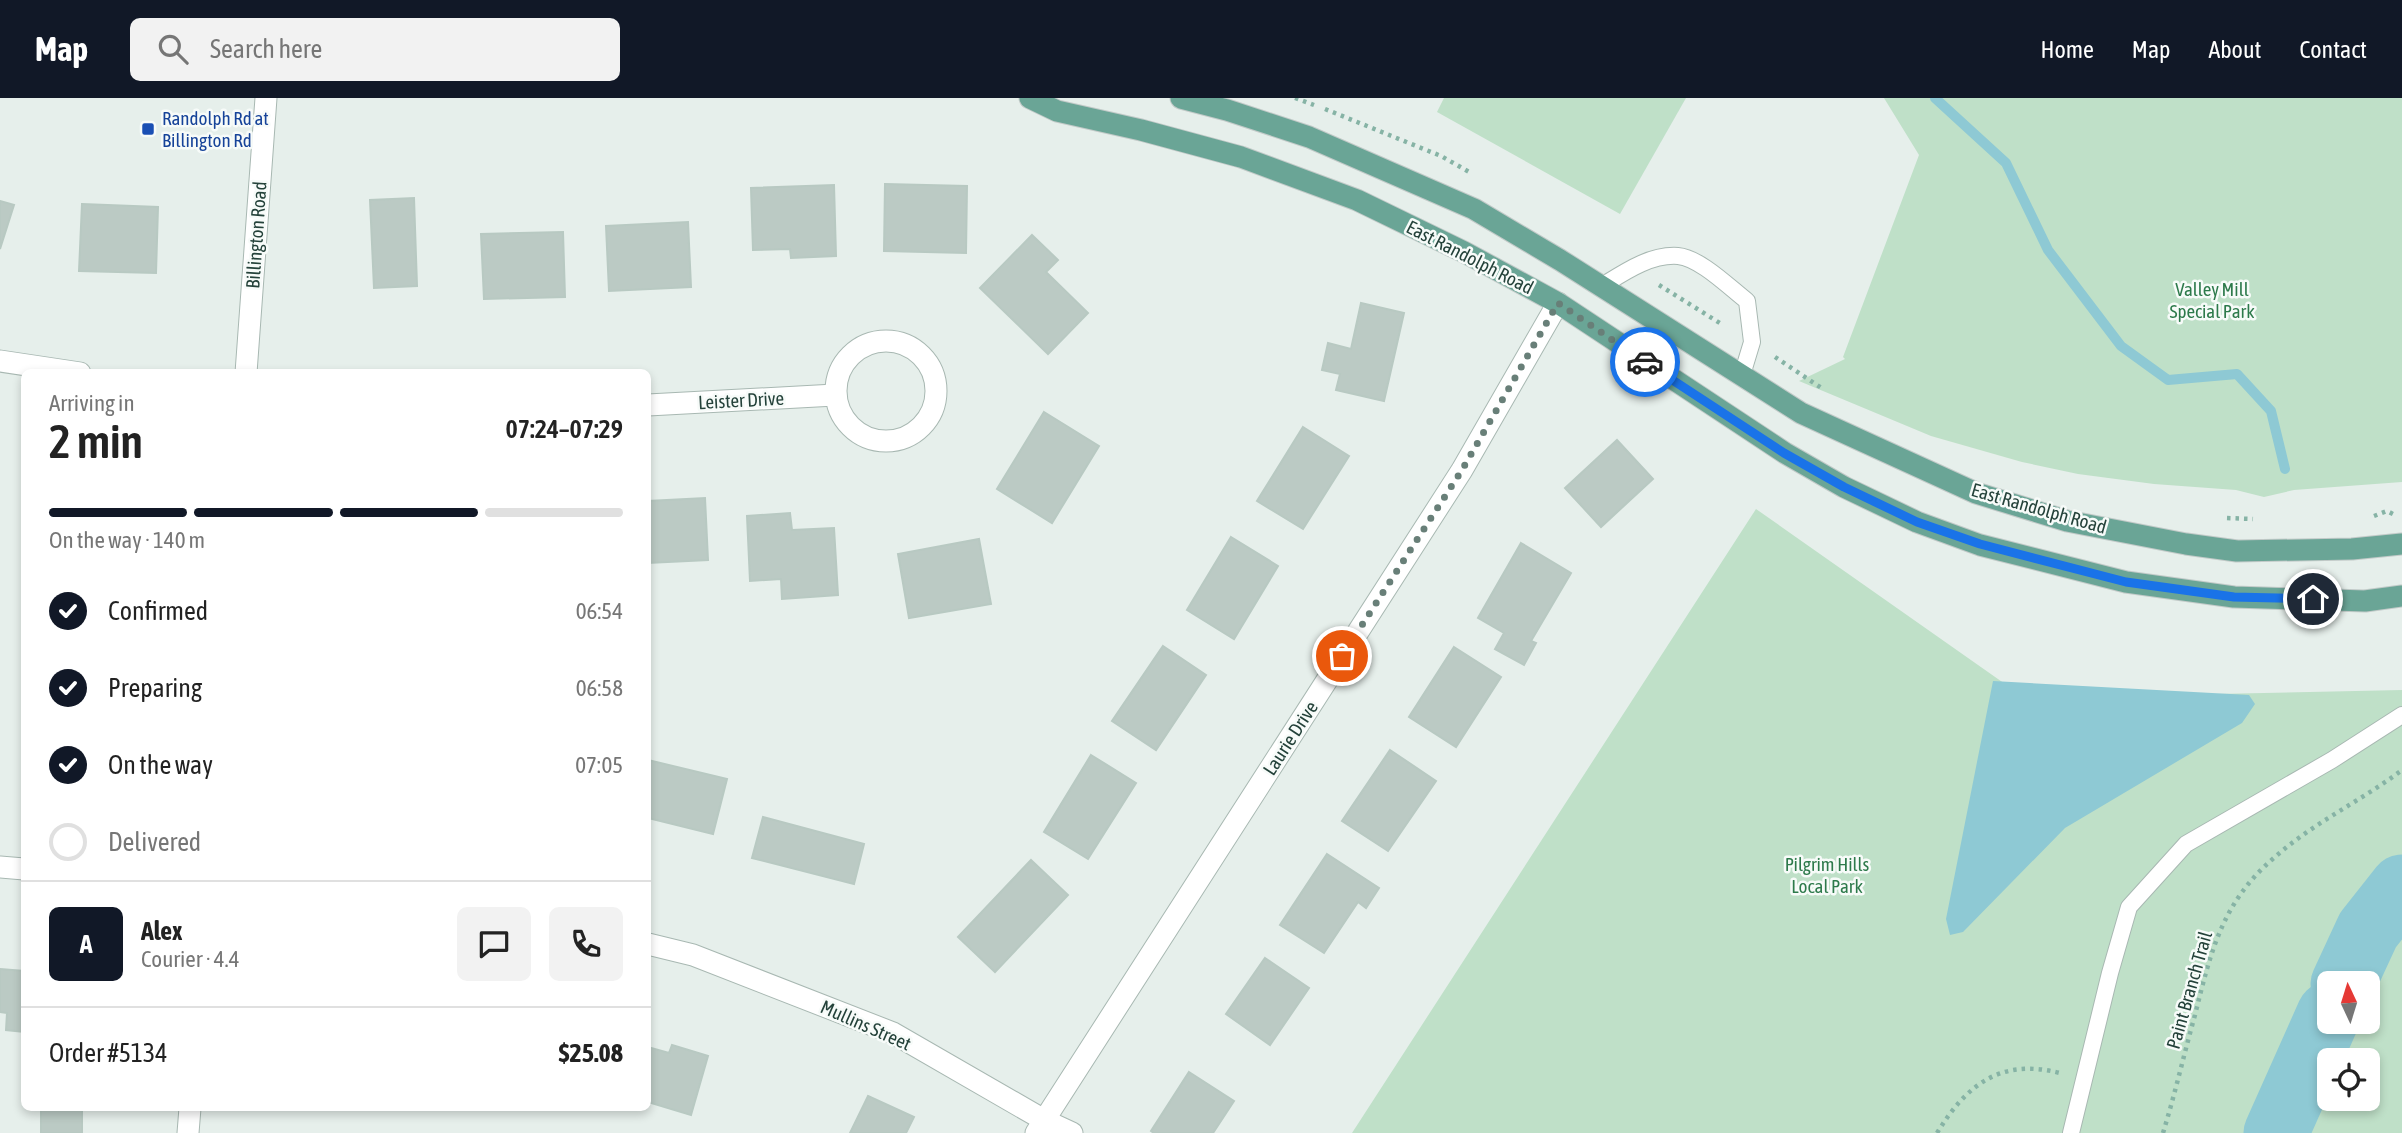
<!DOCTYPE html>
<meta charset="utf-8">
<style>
body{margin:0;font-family:"Asap Condensed",sans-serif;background:#f2f2f2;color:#222;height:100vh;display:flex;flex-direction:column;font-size:26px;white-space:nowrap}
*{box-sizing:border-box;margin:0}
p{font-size:23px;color:#767676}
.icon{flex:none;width:38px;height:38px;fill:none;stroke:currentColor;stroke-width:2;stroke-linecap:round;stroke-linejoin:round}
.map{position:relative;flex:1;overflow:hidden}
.drawer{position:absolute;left:21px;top:271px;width:630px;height:742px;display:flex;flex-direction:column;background:#fff;border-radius:10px;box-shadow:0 4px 10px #0003}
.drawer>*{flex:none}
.needle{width:46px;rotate:356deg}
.fabs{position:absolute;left:2317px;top:873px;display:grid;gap:14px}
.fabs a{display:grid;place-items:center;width:63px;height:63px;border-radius:10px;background:#fff;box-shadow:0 4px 10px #0003;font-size:35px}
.pin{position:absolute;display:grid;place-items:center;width:60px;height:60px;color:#fff;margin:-30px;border:4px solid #fff;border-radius:50%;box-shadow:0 2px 7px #0007}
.courier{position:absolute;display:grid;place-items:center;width:70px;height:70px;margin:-35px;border:5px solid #1a73e8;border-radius:50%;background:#fff;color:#222;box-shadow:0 2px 9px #0007}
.head em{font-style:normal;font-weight:600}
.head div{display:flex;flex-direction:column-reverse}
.head{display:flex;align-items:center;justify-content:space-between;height:119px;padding:0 28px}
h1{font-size:46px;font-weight:600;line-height:52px}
.bar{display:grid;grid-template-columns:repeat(4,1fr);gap:10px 7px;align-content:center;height:84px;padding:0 28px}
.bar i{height:9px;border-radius:5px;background:#e0e0e0}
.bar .current{background:#111827}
.bar p{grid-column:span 4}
.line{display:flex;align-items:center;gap:18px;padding:0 28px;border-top:2px solid #e0e0e0}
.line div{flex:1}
.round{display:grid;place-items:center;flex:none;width:74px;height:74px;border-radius:10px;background:#f2f2f2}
ol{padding:0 28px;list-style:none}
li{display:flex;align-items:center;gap:21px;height:77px}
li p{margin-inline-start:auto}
li .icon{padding:7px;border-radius:50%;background:#111827;color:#fff;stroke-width:4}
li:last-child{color:#767676}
li i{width:38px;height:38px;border:4px solid #e0e0e0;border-radius:50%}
header{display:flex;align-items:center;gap:42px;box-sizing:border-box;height:98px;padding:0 35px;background:#111827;color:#fff}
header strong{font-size:33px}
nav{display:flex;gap:38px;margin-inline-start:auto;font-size:24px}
.search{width:490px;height:63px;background:#f2f2f2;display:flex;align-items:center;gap:18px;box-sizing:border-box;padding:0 24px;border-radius:10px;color:#767676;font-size:26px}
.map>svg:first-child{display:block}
</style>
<header>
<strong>Map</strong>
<div class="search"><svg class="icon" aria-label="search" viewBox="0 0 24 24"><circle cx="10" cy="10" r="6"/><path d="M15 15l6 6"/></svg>Search here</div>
<nav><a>Home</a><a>Map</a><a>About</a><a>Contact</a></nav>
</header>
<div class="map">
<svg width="2402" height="1035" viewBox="0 0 2402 1035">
<rect width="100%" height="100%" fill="#e6efeb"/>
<g fill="#bfe0c8" fill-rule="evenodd">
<path d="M1444,0H1686L1620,116L1437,14Z"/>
<path d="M1884,0H2402V384L2294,392L2264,399L2236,392L2154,386L2078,376L2022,364L1931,338L1799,283L1845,261L1843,259L1919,57Z"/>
<path d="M1756,411L2025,600L2402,592V1035H1352ZM2329,886H2368V924H2329ZM2329,962H2368V1001H2329Z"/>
</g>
<path fill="#8ec9d4" d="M1993,583L2249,597L2255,606L2242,625L2065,730L1963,834L1950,837L1946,821Z"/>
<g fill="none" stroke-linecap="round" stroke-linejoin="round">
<path stroke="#8ec9d4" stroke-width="10" d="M1935,0L2006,65L2048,152L2121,248L2168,282L2237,276L2271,313L2285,371"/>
<g stroke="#8ec9d4" stroke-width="65">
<path d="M2343,886L2368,832L2402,789"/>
<path d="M2276,1035L2329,916"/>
</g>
</g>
<g fill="#bbcac4" stroke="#b8c9c2" stroke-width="2">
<path d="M885,86L967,88L966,155L884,153Z"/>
<path d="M834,87L836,158L791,160L790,151L753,152L751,90Z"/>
<path d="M414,100L417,188L374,190L370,102Z"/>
<path d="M0,103L14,107L0,151Z"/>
<path d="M82,106L158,109L156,175L79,173Z"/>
<path d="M688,124L691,189L609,193L606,128Z"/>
<path d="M563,134L565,199L484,201L481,136Z"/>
<path d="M1032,137L1058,162L1046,174L1088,215L1048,256L980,190Z"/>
<path d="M1361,205L1404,215L1384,303L1336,292L1340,276L1322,272L1328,245L1351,251Z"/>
<path d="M1044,314L1099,348L1052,425L997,391Z"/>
<path d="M1303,329L1349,358L1303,431L1257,403Z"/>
<path d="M1617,342L1653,381L1601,429L1565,390Z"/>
<path d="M705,400L708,462L648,465V403Z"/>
<path d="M790,415L792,432L834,430L838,497L782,501L781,481L750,483L747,418Z"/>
<path d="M1231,439L1278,468L1234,541L1187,512Z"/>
<path d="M979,441L991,506L909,520L898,456Z"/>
<path d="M1521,445L1571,475L1531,543L1536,545L1524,567L1495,551L1504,535L1478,520Z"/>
<path d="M1163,548L1206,577L1156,652L1112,623Z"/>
<path d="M1454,549L1501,579L1456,649L1409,619Z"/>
<path d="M1390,652L1436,683L1388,753L1342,723Z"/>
<path d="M1091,657L1136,685L1088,761L1044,734Z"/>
<path d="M648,662L727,681L713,736L648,720Z"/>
<path d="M763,719L864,746L854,786L752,760Z"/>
<path d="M1327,756L1379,790L1366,810L1358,804L1324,855L1280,827Z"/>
<path d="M1031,762L1068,797L995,874L958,839Z"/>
<path d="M1265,860L1309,890L1270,947L1226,916Z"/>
<path d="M0,871L24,873V934L6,932L7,915L0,914Z"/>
<path d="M672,947L708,958L691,1017L648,1004V949L669,955Z"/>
<path d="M1189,974L1234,1003L1213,1035H1154L1151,1033Z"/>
<path d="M868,998L914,1019L906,1035H850Z"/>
<rect x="41" y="1010" width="41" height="25"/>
</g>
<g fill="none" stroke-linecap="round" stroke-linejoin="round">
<g stroke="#a8b8b2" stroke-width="18">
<g id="lane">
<path d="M1602,188C1623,175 1650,156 1678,158C1700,160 1729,189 1747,203L1752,244L1742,277"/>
<path d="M2071,1035L2110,875L2129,809L2186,746L2332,662L2402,617"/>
</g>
</g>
<g stroke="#a8b8b2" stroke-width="23">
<g id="street">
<circle cx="886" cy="293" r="50"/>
<path d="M0,263L80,275"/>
<path d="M246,275L266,0"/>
<path d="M648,307L835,297"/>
<path d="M0,769L24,771"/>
<path d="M648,846L693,857L893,935L1044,1022L1072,1035"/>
<path d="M188,1035L190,1010"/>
<path d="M1036,1035L1462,372L1558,205"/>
</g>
</g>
<g stroke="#c2cac8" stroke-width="23">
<g id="primary">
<path d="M1030,0L1057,13L1141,32L1241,59L1357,102L1464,154L1558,205L1785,355L1844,389L1917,424L1980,447L2126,484L2234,499L2365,503L2402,498"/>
<path d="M1181,0L1227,12L1309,39L1474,111L1560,162L1801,315L1976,395L2067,423L2186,446L2237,453L2352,451L2402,446"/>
</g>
</g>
<g stroke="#86b3a5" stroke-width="4.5" stroke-dasharray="3.5 5" stroke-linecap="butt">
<path d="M1295,0L1314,7"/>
<path d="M1325,11L1441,58L1471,75"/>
<path d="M1659,187L1723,227"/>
<path d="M1775,259L1823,291"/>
<path d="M2374,418L2387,413L2395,417"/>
<path d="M2227,420L2253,421"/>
<path d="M1937,1035C1967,986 2001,960 2060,975"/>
<path d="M2163,1035C2175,996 2184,956 2195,917C2211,853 2222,804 2275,759C2313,725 2361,703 2402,672"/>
</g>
<use href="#lane" stroke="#fff" stroke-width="16"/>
<use href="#street" stroke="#fff" stroke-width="21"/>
<use href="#primary" stroke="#6aa596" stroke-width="21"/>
</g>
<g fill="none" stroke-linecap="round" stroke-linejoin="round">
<path stroke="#687f78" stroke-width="7" stroke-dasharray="0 12.6" d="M1342,558L1462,372L1558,205L1645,264"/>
<path stroke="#1a73e8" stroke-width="9" d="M1645,264L1784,355L1844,389L1917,424L1980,446L2126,484L2234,499L2313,501"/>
</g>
<rect fill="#1a4fb4" stroke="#f7fbf9" stroke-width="2.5" x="141" y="24" width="14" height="14" rx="3.5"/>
<g text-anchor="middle" stroke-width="5" stroke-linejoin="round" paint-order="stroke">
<g font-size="19" fill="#164399" stroke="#f7fbf9" text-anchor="start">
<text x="162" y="27">Randolph Rd at<tspan x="162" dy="22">Billington Rd</tspan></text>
</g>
<g font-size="19" fill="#24423a" stroke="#f7fbf9">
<text transform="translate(256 137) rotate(-86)" y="7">Billington Road</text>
<text transform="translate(1470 159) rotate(27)" y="7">East Randolph Road</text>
<text transform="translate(741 302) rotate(-3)" y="7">Leister Drive</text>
<text transform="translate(2039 410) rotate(16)" y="7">East Randolph Road</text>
<text transform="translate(1290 640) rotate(-57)" y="7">Laurie Drive</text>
<text transform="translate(2189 892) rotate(-74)" y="7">Paint Branch Trail</text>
<text transform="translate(866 927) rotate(24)" y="7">Mullins Street</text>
</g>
<g font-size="19" fill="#2d7a4b" stroke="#f7fbf9">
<text x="2212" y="198">Valley Mill<tspan x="2212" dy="22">Special Park</tspan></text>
<text x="1827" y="773">Pilgrim Hills<tspan x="1827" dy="22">Local Park</tspan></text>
</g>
</g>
</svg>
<div class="fabs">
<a><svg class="needle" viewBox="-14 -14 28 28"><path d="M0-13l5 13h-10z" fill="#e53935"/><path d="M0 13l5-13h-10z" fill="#767676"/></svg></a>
<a><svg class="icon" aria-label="locate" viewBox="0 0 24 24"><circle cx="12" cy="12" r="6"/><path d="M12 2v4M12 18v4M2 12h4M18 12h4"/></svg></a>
</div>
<div class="pin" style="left:1342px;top:558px;background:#ea580c"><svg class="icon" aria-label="bag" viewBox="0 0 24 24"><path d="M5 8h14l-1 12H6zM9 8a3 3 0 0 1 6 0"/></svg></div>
<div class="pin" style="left:2313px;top:501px;background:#1f2937"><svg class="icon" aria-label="home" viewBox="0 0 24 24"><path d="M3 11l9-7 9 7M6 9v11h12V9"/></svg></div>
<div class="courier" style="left:1645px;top:264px"><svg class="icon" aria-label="car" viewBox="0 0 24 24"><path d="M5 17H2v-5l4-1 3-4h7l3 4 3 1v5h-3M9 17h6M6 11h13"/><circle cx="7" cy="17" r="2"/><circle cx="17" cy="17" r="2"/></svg></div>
<section class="drawer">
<div class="head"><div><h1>2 min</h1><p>Arriving in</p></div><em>07:24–07:29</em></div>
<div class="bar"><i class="current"></i><i class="current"></i><i class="current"></i><i></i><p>On the way · 140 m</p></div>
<ol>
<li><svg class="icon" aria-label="check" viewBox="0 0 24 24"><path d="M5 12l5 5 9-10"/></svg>Confirmed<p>06:54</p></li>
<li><svg class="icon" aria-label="check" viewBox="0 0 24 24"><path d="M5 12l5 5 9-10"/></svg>Preparing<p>06:58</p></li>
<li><svg class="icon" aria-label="check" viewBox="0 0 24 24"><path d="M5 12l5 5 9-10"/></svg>On the way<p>07:05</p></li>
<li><i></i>Delivered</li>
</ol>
<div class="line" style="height:126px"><b class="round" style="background:#111827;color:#fff">A</b><div><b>Alex</b><p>Courier · 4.4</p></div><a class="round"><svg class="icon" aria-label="chat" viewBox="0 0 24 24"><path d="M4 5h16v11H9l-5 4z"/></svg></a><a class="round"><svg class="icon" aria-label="phone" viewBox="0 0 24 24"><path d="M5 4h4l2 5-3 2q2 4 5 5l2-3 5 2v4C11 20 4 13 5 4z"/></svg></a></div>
<div class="line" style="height:91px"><div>Order #5134</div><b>$25.08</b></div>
</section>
</div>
